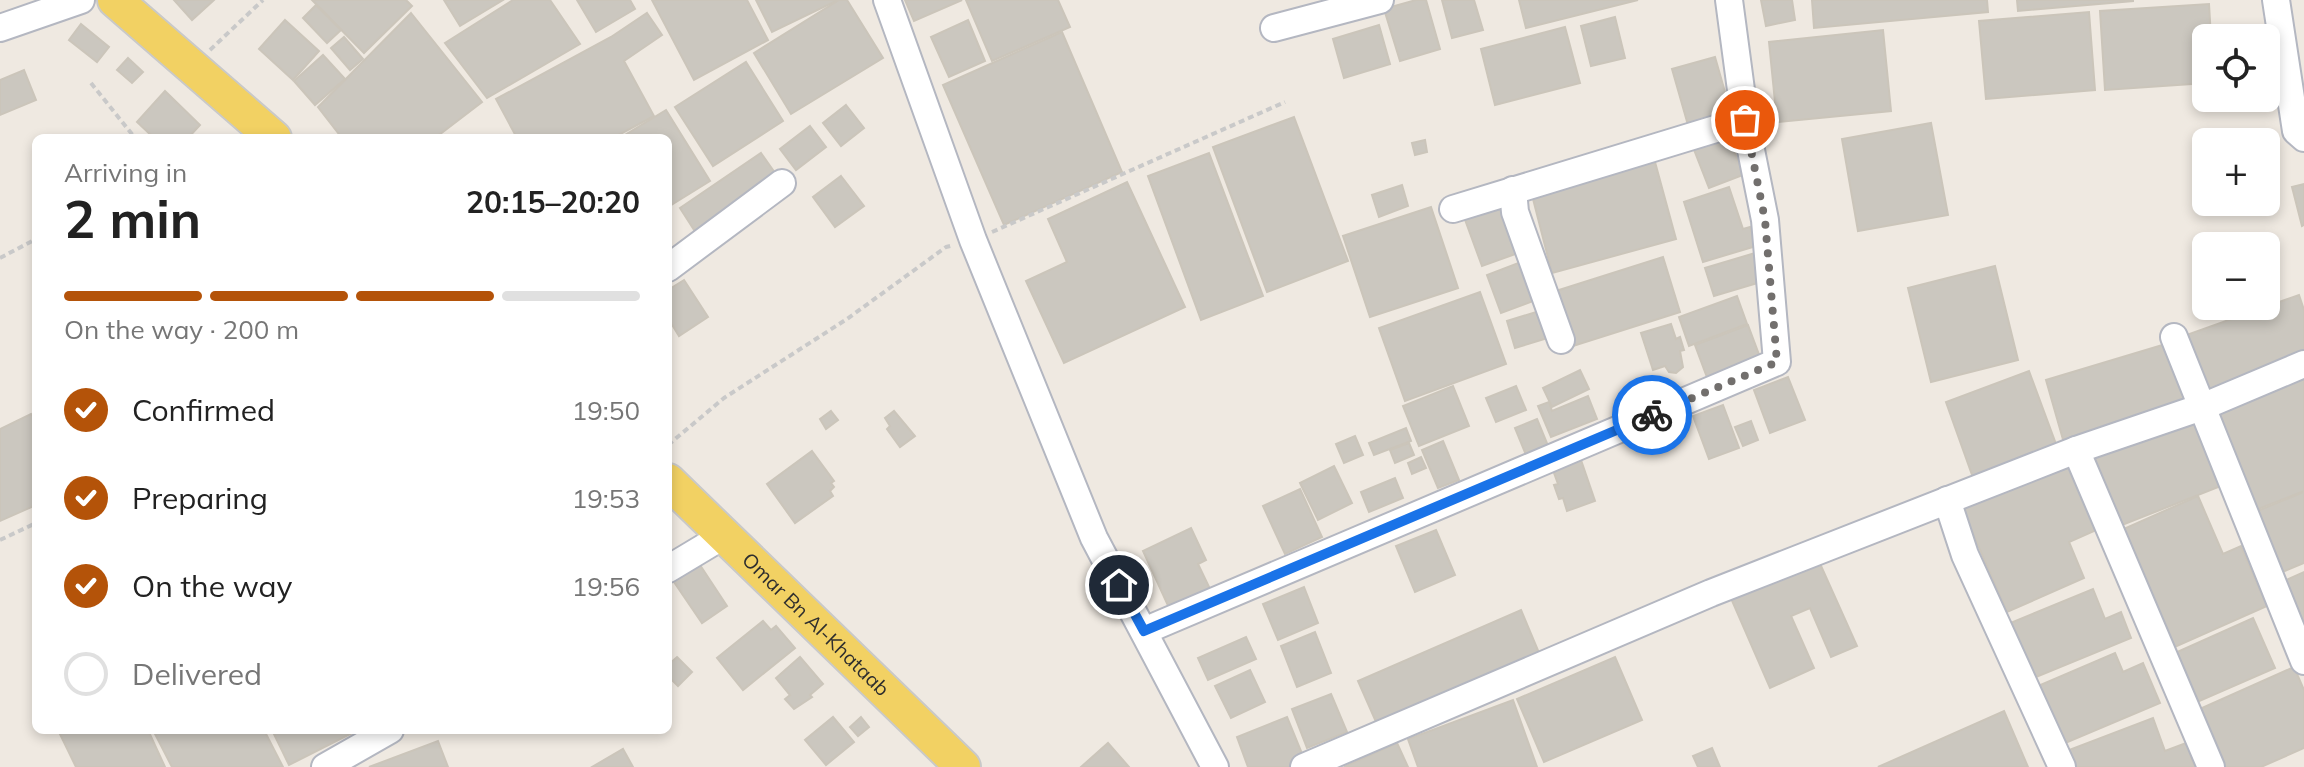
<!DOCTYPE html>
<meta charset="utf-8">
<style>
body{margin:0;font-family:Mulish,sans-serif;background:#f6f6f6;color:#222;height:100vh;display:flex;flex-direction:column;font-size:30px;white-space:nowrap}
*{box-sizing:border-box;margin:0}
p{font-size:26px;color:#767676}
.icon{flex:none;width:44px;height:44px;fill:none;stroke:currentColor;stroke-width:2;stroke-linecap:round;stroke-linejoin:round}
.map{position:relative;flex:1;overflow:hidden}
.drawer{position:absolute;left:32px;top:134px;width:640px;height:600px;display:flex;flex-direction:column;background:#fff;border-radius:12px;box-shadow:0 4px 12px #0003}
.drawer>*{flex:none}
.fabs{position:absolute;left:2192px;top:24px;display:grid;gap:16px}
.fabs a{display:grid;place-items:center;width:88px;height:88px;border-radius:12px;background:#fff;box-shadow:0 4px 12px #0003;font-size:40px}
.pin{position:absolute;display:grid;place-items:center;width:68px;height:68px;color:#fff;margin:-34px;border:4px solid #fff;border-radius:50%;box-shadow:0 2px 8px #0007}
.courier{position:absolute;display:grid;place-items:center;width:80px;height:80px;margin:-40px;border:6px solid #1a73e8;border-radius:50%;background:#fff;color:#222;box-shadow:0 2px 10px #0007}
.summary em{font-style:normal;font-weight:700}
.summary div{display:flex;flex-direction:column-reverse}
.summary{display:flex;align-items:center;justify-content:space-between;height:136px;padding:0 32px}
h1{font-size:52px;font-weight:700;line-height:60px}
.bar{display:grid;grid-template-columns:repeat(4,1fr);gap:12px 8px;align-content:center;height:96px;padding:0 32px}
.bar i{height:10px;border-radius:6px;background:#e0e0e0}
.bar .on{background:#b45309}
.bar p{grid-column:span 4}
ol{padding:0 32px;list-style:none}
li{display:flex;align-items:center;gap:24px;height:88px}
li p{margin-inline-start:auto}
li .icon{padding:8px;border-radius:50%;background:#b45309;color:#fff;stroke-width:4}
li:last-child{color:#767676}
li i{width:44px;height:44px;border:4px solid #e0e0e0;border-radius:50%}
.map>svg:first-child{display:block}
</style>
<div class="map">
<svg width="2304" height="767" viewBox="0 0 2304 767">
<rect width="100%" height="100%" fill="#efe9e1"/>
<g fill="#cbc7bf" stroke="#cbc5ba" stroke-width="2">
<path d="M174,0H214L192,20Z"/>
<path d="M312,0H406L412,6L364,53Z"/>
<path d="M444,0H503L460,26Z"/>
<path d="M513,0H550L580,44L487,98L445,43Z"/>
<path d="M577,0H630L635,9L596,32Z"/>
<path d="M652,0H747L768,40L694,80Z"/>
<path d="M756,0H838L772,32Z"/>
<path d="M839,0H847L883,58L791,114L754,53Z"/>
<path d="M905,0H962L914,21Z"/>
<path d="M966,0H1058L1070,27L992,61Z"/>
<path d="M1416,0H1426L1440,49L1400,61L1384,9Z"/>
<path d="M1442,0H1474L1483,30L1452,38Z"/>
<path d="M1519,0H1638L1526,28Z"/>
<path d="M1761,0H1792L1795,20L1766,26Z"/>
<path d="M1812,0H1987L1988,12L1814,28Z"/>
<path d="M2017,0H2133V1L2018,11Z"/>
<path d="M2209,4L2211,38H2206V83L2105,90L2100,11Z"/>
<path d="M316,5L341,30L327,43L303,18Z"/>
<path d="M2089,12L2095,90L1986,99L1979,21Z"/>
<path d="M411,13L482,102L435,138H342L318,107Z"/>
<path d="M647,13L662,35L624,61L654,116L613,138H517L496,99L611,37Z"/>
<path d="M1615,17L1625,58L1591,66L1581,26Z"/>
<path d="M285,20L319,51L293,80L259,49Z"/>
<path d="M968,20L985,61L949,77L931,37Z"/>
<path d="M81,24L109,47L97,62L69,40Z"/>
<path d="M1379,25L1390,64L1344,78L1333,39Z"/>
<path d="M1565,27L1580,83L1495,105L1481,49Z"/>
<path d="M1883,30L1891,111L1777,122L1769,42Z"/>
<path d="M1062,32L1122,172L1004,225L943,85Z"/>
<path d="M344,37L363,59L350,70L331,48Z"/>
<path d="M323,55L345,79L315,105L294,81Z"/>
<path d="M1715,57L1731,113L1688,125L1672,69Z"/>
<path d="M128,58L143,72L132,83L117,70Z"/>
<path d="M746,62L783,121L713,166L675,107Z"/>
<path d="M24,70L36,100L0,115V80Z"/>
<path d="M165,91L200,125L188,138H154L137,122Z"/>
<path d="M846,105L864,128L841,146L823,123Z"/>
<path d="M666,110L710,181L668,207V138H620Z"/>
<path d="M1294,117L1348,261L1267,292L1213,147Z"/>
<path d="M1931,123L1948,215L1858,231L1842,139Z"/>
<path d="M810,126L826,147L796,170L780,149Z"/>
<path d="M1728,134L1743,175L1709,188L1693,147Z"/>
<path d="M1425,140L1427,152L1415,155L1412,143Z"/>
<path d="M761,153L780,180L698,236L680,208Z"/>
<path d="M1209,153L1263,296L1201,320L1148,176Z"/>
<path d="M1655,162L1676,239L1552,273L1532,195Z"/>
<path d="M841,176L864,206L835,227L813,197Z"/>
<path d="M1127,182L1185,307L1064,363L1026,281L1067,262L1048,219Z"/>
<path d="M2304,184V225L2302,226L2292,187Z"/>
<path d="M1402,185L1408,206L1379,217L1372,195Z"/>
<path d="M1729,187L1743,229L1750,227L1756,246L1703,262L1684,202Z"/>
<path d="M1504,204L1521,252L1482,266L1464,217Z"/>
<path d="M1431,207L1458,288L1370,317L1343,236Z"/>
<path d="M1755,253L1764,281L1714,296L1705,268Z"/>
<path d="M1663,257L1680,312L1573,346L1556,291Z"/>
<path d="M1521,262L1536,300L1501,313L1487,275Z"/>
<path d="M1995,266L2018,360L1931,382L1908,288Z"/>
<path d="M684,280L708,317L679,336L668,318V290Z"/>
<path d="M1480,292L1506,364L1405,401L1379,328Z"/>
<path d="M2299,295L2304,310V360L2199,397L2178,338Z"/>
<path d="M1737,296L1747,324L1689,346L1679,317Z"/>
<path d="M1546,309L1554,336L1515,348L1507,321Z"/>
<path d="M1671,324L1676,339L1680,337L1684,350L1680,351L1683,367L1676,373L1669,372L1665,366L1653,370L1641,333Z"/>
<path d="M1748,325L1761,360L1708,380L1695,345Z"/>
<path d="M2169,343L2188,406L2064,443L2046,380Z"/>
<path d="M1580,370L1589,389L1552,407L1543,388Z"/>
<path d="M2029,371L2060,455L1976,486L1946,402Z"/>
<path d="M2304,372V491L2248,513L2207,412Z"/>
<path d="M1788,377L1805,420L1770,433L1754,390Z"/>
<path d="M1453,386L1469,426L1419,446L1403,406Z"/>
<path d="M1516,386L1526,410L1496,422L1486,398Z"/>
<path d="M1588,396L1597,419L1551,437L1538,406L1549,402L1552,411Z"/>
<path d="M1723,405L1739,448L1709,459L1693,416Z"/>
<path d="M831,411L838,420L826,429L820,419Z"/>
<path d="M894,411L915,436L900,447L887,429L890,426L885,418Z"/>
<path d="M31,414L36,420V505L0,521V429Z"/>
<path d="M2200,414L2226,484L2117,527L2090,456Z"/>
<path d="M1537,419L1553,458L1531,467L1515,428Z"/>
<path d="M1751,421L1758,440L1743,446L1735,427Z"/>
<path d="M1406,428L1411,441L1374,455L1369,443Z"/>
<path d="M1355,436L1363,455L1344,463L1336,444Z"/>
<path d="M1443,441L1459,480L1438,488L1422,450Z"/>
<path d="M1409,443L1414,455L1395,463L1390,450Z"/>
<path d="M812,451L834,481L831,483L834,487L830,491L833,496L795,523L767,484Z"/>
<path d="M2072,456L2103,527L2069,542L2084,578L2007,612L1961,506Z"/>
<path d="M1421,457L1426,468L1412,474L1408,463Z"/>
<path d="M1581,460L1595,501L1567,511L1563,498L1559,499L1554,485L1558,484L1553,470Z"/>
<path d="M1334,466L1352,503L1318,520L1300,483Z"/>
<path d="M1395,478L1403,498L1369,512L1361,492Z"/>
<path d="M1300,489L1322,537L1285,554L1263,506Z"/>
<path d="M2304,492V563L2275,575L2250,514Z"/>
<path d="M2198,496L2223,554L2241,546L2267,606L2168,650L2117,532Z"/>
<path d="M1191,528L1206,560L1198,564L1211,591L1170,610L1143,551Z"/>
<path d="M1436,530L1455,575L1415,592L1396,546Z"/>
<path d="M1817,557L1857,646L1831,657L1810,608L1791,616L1814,668L1770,688L1730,596Z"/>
<path d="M698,562L727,606L702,623L672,579Z"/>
<path d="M2304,572V626L2284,581Z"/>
<path d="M1304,587L1318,623L1278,640L1263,604Z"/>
<path d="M2093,589L2105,619L2121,612L2131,638L2031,679L2008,624Z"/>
<path d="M1521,610L1542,660L1380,731L1358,681Z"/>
<path d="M2253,618L2275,668L2188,706L2166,657Z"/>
<path d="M763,621L771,630L776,626L795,648L743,690L717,658Z"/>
<path d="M1315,632L1331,673L1297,687L1281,646Z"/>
<path d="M1246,637L1256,659L1208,680L1198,658Z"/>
<path d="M2115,653L2123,672L2143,663L2160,703L2063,744L2038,686Z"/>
<path d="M677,657L692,672L678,686L668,676V665Z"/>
<path d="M800,657L823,684L810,695L812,697L794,709L785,699L790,695L776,678Z"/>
<path d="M1615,657L1642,720L1544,762L1517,699Z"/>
<path d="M2294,667L2304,690V748L2261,767H2217L2193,712Z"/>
<path d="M1250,670L1265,702L1231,718L1215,686Z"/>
<path d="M1331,694L1347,732L1307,748L1292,709Z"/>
<path d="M1513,700L1537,767H1418L1408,739Z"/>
<path d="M2004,711L2028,767H1878Z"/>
<path d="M833,717L854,742L826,765L805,740Z"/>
<path d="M861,717L869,727L858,736L850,727Z"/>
<path d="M1287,717L1305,761L1290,767H1248L1237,737Z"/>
<path d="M2153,718L2165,751L2186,743L2195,767H2076L2069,750Z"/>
<path d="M58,730H148L165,767H76Z"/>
<path d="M153,730H264L283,767H172Z"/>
<path d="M272,730H358L289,765Z"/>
<path d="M438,741L448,767H369Z"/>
<path d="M1108,743L1129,767H1081Z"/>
<path d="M1397,743L1408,767H1344Z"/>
<path d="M1712,748L1720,767H1698L1693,756Z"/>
<path d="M623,749L633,767H592Z"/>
</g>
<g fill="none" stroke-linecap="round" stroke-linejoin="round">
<g stroke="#b4b7c1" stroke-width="30">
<g id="minor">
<path d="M887,0L973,240L1094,538L1215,767"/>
<path d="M2276,0L2296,131L2304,138"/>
<path d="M0,28L81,0"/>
<path d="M1274,28L1380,0"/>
<path d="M1513,190L1515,212L1561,340"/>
<path d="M1453,209L1745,120"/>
<path d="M668,268L782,183"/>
<path d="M2174,337L2304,661"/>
<path d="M2076,450L2211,767"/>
<path d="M1947,500L1965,555L2062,767"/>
<path d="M668,569L723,536"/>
<path d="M1144,631L1777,362L1765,220L1745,120L1729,0"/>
<path d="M325,767L390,730"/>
<path d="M1304,767L1711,593L2076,450L2202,407L2304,364"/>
</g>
</g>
<g stroke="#c9c9c9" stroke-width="38">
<g id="major">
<path d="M115,0L274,138"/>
<path id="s1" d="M668,481L963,767"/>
</g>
</g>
<g stroke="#c9c9c9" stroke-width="4" stroke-dasharray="6 4" stroke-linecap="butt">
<path d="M210,50L263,0"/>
<path d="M91,83L135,138"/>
<path d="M992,232L1285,102"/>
<path d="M0,258L36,239"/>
<path d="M668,445L724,398L847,319L946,247L954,245"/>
<path d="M0,540L36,523"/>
</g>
<use href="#minor" stroke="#fff" stroke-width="26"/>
<use href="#major" stroke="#f2d163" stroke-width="34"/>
</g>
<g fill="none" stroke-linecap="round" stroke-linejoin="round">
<path stroke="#726f6d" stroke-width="8" stroke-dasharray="0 14.4" d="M1652,415L1777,362L1765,220L1745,120"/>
<path stroke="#1a73e8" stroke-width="10" d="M1119,585L1144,631L1652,415"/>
</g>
<g text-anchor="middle" stroke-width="8" stroke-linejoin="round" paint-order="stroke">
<g font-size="20" fill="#2e2e2e" stroke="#fff">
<text dy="7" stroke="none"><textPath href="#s1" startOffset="206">Omar Bn Al-Khataab</textPath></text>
</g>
</g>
</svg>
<div class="fabs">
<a><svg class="icon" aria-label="locate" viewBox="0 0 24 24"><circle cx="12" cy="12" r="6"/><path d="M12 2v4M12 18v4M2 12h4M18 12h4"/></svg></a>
<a>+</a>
<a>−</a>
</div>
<div class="pin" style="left:1745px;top:120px;background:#ea580c"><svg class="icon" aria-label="bag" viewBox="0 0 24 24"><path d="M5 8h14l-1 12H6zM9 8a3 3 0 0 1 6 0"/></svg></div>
<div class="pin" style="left:1119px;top:585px;background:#1f2937"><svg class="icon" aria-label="home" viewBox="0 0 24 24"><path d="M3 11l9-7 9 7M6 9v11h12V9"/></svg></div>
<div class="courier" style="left:1652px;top:415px"><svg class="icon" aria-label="bike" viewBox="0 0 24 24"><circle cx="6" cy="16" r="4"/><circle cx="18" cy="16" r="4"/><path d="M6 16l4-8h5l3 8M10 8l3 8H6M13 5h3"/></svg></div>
<section class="drawer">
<div class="summary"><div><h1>2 min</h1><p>Arriving in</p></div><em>20:15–20:20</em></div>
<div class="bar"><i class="on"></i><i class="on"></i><i class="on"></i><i></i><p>On the way · 200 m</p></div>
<ol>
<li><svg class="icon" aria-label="check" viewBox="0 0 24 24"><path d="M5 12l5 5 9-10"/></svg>Confirmed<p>19:50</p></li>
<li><svg class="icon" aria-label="check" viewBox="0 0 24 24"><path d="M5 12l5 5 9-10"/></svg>Preparing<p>19:53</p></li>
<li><svg class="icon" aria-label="check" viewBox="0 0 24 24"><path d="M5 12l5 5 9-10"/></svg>On the way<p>19:56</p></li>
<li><i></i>Delivered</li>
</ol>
</section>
</div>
